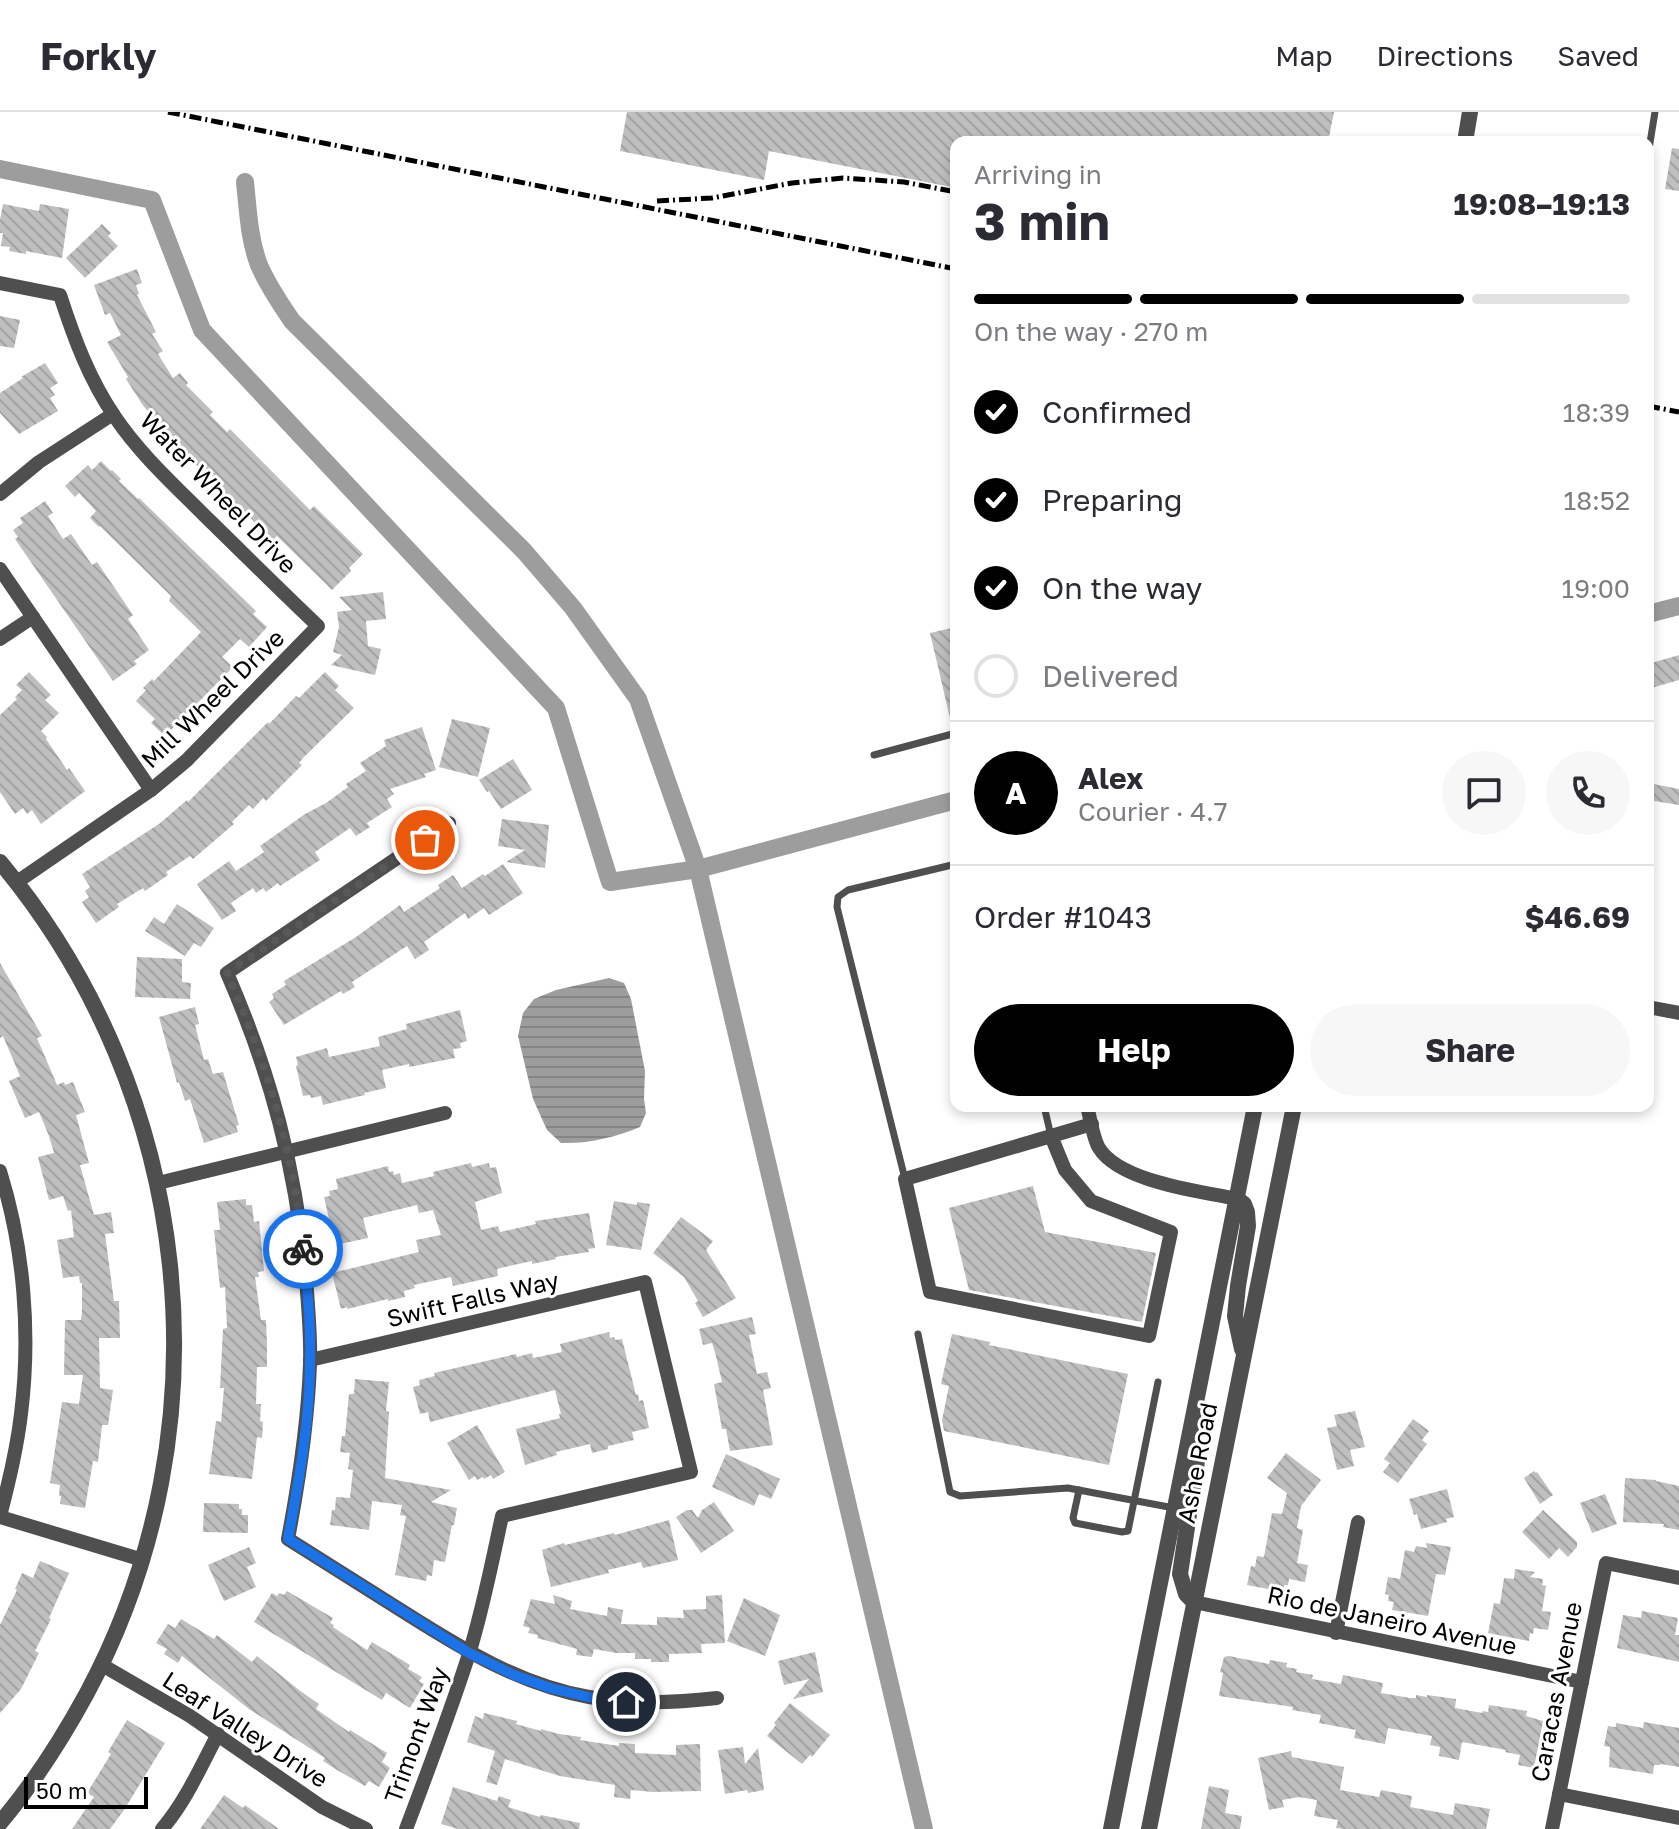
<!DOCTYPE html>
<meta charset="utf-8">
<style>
body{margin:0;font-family:"Golos Text",sans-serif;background:#f7f7f7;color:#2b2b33;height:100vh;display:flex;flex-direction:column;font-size:30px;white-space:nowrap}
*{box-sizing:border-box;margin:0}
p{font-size:26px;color:#7c7c81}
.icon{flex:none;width:44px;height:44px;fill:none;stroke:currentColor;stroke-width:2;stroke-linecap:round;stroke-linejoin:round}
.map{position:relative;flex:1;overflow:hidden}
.side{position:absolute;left:950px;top:24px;width:704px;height:976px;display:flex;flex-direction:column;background:#fff;border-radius:16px;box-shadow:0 4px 12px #0003}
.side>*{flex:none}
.scale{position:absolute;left:24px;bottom:20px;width:124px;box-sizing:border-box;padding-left:8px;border:4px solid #000;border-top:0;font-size:22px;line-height:28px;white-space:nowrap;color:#000;-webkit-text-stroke:6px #fff;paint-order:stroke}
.pin{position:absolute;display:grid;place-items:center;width:68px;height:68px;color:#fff;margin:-34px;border:4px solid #fff;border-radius:50%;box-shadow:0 2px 8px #0007}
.courier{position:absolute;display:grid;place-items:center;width:80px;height:80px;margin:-40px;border:6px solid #1a73e8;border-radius:50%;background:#fff;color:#222;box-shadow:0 2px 10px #0007}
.summary em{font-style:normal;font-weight:700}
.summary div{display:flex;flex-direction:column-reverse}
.summary{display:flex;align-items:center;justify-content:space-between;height:136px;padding:0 24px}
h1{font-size:52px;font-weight:700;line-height:60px}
.bar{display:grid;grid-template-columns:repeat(4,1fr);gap:12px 8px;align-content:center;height:96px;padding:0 24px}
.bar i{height:10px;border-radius:6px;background:#e1e1e2}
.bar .current{background:#000}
.bar p{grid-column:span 4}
.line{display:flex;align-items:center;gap:20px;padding:0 24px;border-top:2px solid #e1e1e2}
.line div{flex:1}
.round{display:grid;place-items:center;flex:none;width:84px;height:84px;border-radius:42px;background:#f7f7f7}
ol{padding:0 24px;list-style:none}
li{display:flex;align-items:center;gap:24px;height:88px}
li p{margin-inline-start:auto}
li .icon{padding:8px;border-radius:50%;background:#000;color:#fff;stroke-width:4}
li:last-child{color:#7c7c81}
li i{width:44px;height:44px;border:4px solid #e1e1e2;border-radius:50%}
.button{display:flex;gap:16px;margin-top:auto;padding:16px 24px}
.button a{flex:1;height:92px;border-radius:48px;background:#000;color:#fff;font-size:32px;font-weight:700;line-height:92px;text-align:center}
.button a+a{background:#f7f7f7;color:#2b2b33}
header{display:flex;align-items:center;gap:48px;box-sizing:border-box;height:112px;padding:0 40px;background:#fff;border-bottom:2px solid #e1e1e2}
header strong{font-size:38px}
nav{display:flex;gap:44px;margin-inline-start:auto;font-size:28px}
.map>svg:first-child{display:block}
</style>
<header>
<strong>Forkly</strong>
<nav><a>Map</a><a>Directions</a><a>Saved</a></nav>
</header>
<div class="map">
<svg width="1679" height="1717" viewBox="0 0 1679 1717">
<defs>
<pattern id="water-rules" width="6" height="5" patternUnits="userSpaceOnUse" patternTransform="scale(2)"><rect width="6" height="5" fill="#9d9d9d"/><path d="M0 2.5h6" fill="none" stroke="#858585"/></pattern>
<pattern id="building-back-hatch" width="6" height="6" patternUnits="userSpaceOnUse" patternTransform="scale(2)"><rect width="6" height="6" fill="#bfbfbf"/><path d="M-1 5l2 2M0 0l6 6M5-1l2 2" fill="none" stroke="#a2a2a2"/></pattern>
</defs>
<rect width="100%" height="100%" fill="#fff"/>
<path fill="url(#water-rules)" d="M609,866L624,871L631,887L645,959L644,987L646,1001L640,1015C616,1025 588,1032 561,1031L547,1018L533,987L518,924L523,901L534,887L556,878Z"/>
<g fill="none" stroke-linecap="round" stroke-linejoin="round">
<g stroke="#9d9d9d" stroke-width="18">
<path d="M0,57L152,88L202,218L556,596L610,770L698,757L956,688"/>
<path d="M245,70C248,98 249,127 259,153C268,174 280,191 292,209L524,439L573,496L638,587L698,757L924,1717"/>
<path d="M1648,502L1679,494"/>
</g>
</g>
<g fill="url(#building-back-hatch)">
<path d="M627,0H1334L1328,30H956V76L769,39L764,68L620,39Z"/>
<path d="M1672,36L1679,37V79L1665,77Z"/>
<path d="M3,92L39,99L40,92L69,97L62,146L26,139V142L9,139L10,135L1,134L3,121H0V108Z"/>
<path d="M102,112L111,121L108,124L118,134L85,166L66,146Z"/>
<path d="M137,157L142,171L136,173L139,182L137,183L156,220L152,222L163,239L158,242L173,266L180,261L188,271L186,273L213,300L210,303L227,320L230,317L310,398L314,394L363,442L349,456L351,459L332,478L277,424L273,428L233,389L169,326L142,292L126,267L128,265L107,230L121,223L110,201L105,203L94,173Z"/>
<path d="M0,204L20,208L14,236L0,234Z"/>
<path d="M45,251L58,271L50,276L55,283L50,286L58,299L19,322L0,301V281L23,266L21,265Z"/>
<path d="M101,349L111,359L112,358L121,367L119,369L138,387L139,386L256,499L253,502L267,515L249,535L240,527L222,545L233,555L165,624L151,611L155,607L136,589L146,578L143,576L152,567L154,569L201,520L169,489L171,484L100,414L99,415L90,406L96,399L79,381L75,385L65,374L88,353L92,358Z"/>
<path d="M45,389L53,401L48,404L63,427L71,422L92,453L97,450L112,472L133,503L128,507L149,538L134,549L137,552L113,569L15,427L18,425L13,418L23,411L20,406Z"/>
<path d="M383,480L386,507L366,509L368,534L381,537L375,563L331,553L342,543L333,540L339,515L337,500L352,498L339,485Z"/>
<path d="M956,515V610H951L930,521Z"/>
<path d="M1679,543V568L1648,577V552Z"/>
<path d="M29,560L51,583L45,588L59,601L41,619L47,625L46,627L67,658L69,656L85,679L41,712L32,698L27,702L23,696L15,702L0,680V603L17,587L15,585L22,578L16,573Z"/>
<path d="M325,560L339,574L335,578L354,596L303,646L299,651L302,653L266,689L263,686L253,697L249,693L232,710L234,712L193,747L190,744L166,760L168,763L145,779L143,776L117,792L119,795L96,811L82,790L89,785L85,779L90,775L82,762L159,712L187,688L188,690L268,610L269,612L296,584L299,586Z"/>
<path d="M452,607L490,616L478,665L439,655Z"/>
<path d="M422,615L436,658L424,662L426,665L390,677L394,682L387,687L392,695L367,711L370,715L356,724L350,716L315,740L320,748L280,774L278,771L266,780L263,776L256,781L253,776L231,791L236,799L222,808L197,772L229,749L236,759L264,740L260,734L305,702L326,691L348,675L346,672L366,659L360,651L386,634L384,628Z"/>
<path d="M513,647L532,678L501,697L489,679L487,680L479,668Z"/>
<path d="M1648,671L1679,677V693L1648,688Z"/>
<path d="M502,707L549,713L545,756L506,750L525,738L498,734Z"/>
<path d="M503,752L523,781L489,803L484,796L468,807L465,801L424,830L429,838L415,847L407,834L352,870L355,875L343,882L341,879L284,913L269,890L274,886L272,882L286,873L284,869L356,825L400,793L404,800L440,776L438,773L453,763L462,776L483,762L485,764Z"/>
<path d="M177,792L214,816L201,835L194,831L185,844L145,819L154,805L164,812Z"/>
<path d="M137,845L182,847V870L191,871L190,887L135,885Z"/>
<path d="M0,851L42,924L37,926L57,973L64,970L65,973L73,970L85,1000L76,1003L89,1051L80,1053L94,1103L111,1100L114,1121L105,1122L114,1189H119L120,1226H99L100,1276L113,1278L108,1313H102L98,1350L93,1349L85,1396L60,1392L61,1384H59L60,1373L50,1371L62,1290L79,1292L83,1263H64L65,1208H81L82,1200V1171H80L79,1164L63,1166L57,1128L74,1125L71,1098L68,1099L63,1084L49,1088L38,1045L54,1041L49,1024L39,1000L25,1006L9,969L20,964L3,924L0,926Z"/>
<path d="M195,895L199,912L195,913L204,948L208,947L213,962L223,960L239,1013L236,1014L238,1020L204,1031L190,987L185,989L179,970L177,971L159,905Z"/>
<path d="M460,898L467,929L460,931L461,936L453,937L455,946L409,955V952L382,958L386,976L364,981L365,983L339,989L323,993L321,984L311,986L310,983L303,984L296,954L298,953L296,945L327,936L329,945L380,934L378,925L407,917L406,912Z"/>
<path d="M471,1051L472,1055L489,1051L490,1056L496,1055L502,1081L475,1090L481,1118L498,1114L500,1120L536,1112L535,1109L589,1101L595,1136L588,1137L589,1140L555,1145L556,1147L532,1152V1149L505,1155L497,1157L498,1164L453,1174L451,1165L414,1173L415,1176L404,1179L405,1185L388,1189V1187L347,1197V1195L341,1197L332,1161L419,1140L416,1128L441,1123L433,1098L419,1101L417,1093L363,1106L368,1126L335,1133L324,1085L330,1084L329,1079L338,1077L336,1067L388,1054L389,1060L393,1059L394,1063L400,1061L402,1071L434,1064L433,1060Z"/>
<path d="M1033,1074L1045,1120L1156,1141L1142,1210L969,1178L949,1096Z"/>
<path d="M246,1087V1093H252L254,1110L259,1109L264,1159L258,1160L259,1165H255L261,1208H266L267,1233V1255H257L256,1292H261L260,1309L263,1310L262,1326L257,1325L252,1367L209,1362L216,1309L221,1310L224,1276H220L223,1217L227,1216L225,1175L220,1176L214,1118H220L217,1090Z"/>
<path d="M614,1089L637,1093V1090L650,1092L641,1138L606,1133Z"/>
<path d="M681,1105L713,1129L706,1138L736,1186L703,1205L695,1191L698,1189L684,1165L653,1141Z"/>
<path d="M752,1205L756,1222L749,1223L757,1262L767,1260L771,1276L763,1278L773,1333L730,1339L726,1317H722L714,1272L722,1270L715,1240L712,1231L703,1233L699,1217Z"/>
<path d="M609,1220L610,1226L614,1225L615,1228L622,1227L636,1283L638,1282L639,1289L643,1288L649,1316L632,1320L634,1328L608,1334V1337L592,1341L590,1332L556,1340L557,1343L525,1353L516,1317L560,1306L559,1302H561L555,1278L430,1310L428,1300L420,1302L413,1275L420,1273L419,1268L435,1264L434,1261L516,1242L517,1245L532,1241L533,1246L562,1240L560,1232Z"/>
<path d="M952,1222L990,1230L989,1233L1128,1262L1109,1353L944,1319L942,1308L949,1274L941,1272Z"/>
<path d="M355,1267L389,1270L386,1299L389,1300L385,1366L451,1378L431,1390L457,1396L454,1413H452L445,1450L434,1448L432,1464L427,1463L426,1469L395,1463L406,1404L400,1403L402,1393L372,1389L369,1418L330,1413L332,1398H335L336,1385L350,1386L353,1358L348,1357L350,1341L340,1340L342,1324H345L349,1282H354Z"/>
<path d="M1355,1299L1365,1335L1350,1338L1354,1354L1337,1358L1327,1316L1337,1314L1334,1303Z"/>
<path d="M1413,1307L1429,1319L1422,1328L1427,1332L1398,1371L1383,1360L1390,1351L1384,1347Z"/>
<path d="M477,1313L505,1360L493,1367L491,1363L484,1367L483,1365L477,1368L475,1364L469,1368L447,1331Z"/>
<path d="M1286,1341L1321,1368L1301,1394L1297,1416L1303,1418L1297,1451L1308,1453L1305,1470L1289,1467L1288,1473H1284L1283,1480L1247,1473L1251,1454L1255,1455L1257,1444L1264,1445L1272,1401L1282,1402L1287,1381L1267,1366Z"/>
<path d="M726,1342L780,1367L771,1387L759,1382L754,1394L712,1375Z"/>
<path d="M1534,1359L1536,1361L1537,1360L1553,1383L1540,1392L1524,1366Z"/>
<path d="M1625,1366L1656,1368V1369L1679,1374V1418L1663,1415L1664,1412L1623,1410Z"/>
<path d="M1447,1377L1454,1405L1446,1407L1447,1410L1421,1417L1417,1402L1414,1403L1409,1387Z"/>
<path d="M1605,1382L1617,1412L1592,1421L1580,1391Z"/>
<path d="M714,1390L734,1419L701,1441L676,1405L687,1398H692L698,1406L702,1398Z"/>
<path d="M204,1391L239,1392V1397H242V1403H248V1421L203,1420Z"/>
<path d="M1543,1398L1577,1430V1435L1568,1445L1559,1436L1549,1447L1522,1420Z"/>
<path d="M669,1408L678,1448L643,1456L641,1450L608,1458L609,1461L551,1475L542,1438L564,1431L565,1433L614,1421L615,1423Z"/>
<path d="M1426,1431L1451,1435L1445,1463L1436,1462L1428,1504L1392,1498L1394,1490L1388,1489L1389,1483L1385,1482L1388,1465L1400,1467L1405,1438L1414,1440L1416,1434L1427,1436Z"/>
<path d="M249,1435L256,1451L247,1455L256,1475L224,1489L208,1453Z"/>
<path d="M40,1449L69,1461L49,1506L51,1507L35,1539L39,1541L21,1577L0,1601V1513L17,1478L15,1477L22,1461L33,1466Z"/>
<path d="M1515,1457L1535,1460L1530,1465L1543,1467L1542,1473L1546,1474L1542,1499L1551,1500L1548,1518L1534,1516L1533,1522L1530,1521L1529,1529L1488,1521L1494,1491L1500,1492L1504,1466L1514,1467Z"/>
<path d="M287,1479L333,1506L330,1511L334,1513L333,1515L367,1538L372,1530L410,1553L408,1557L422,1565L419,1569L424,1572L410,1596L386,1581L382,1588L254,1510L272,1481L277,1484L279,1481L284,1483Z"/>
<path d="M553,1483L572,1489L570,1497L607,1504L608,1495L623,1498L621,1512L657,1513V1505L684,1506L683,1498L706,1497V1484L722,1483L725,1531L701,1532L702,1541L669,1542V1550H651V1547H635V1541H616L594,1537L592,1545L576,1543L577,1537L537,1526L538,1523L528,1521L530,1516L523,1514L531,1487L555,1492Z"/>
<path d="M744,1486L780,1503L765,1544L727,1529Z"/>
<path d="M1642,1499L1678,1506L1675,1523H1679V1550L1617,1536L1623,1503L1641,1506Z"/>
<path d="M181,1507L214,1527L217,1523L252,1550L257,1544L299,1578L319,1592L316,1597L349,1620L350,1618L387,1641L382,1650L390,1656L379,1675L369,1669L365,1674L337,1658L323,1649L325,1646L249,1597L182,1544L178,1551L164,1542L167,1537L156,1531L168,1512L175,1516Z"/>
<path d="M815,1540L823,1580L793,1587L809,1567L784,1573L778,1549Z"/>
<path d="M1229,1544L1269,1552L1270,1548L1287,1551L1286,1555L1297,1557L1296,1560L1313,1563L1312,1567L1341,1572L1343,1563L1383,1571L1381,1581L1410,1586H1416V1583L1427,1585V1583L1456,1587L1455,1596L1482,1601L1483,1599L1488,1600L1489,1593L1527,1599L1526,1604L1543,1609L1534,1656L1518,1653L1520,1643L1505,1640L1506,1638L1462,1630L1459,1648L1439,1644L1440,1635L1430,1633L1432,1624L1388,1616L1385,1632L1354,1626L1356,1618L1319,1611L1321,1603L1292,1598L1293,1595L1219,1584L1223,1561L1220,1560L1224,1545Z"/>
<path d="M790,1591L830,1623L812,1645L810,1643L802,1652L767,1624L776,1613L774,1611Z"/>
<path d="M484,1601L517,1609L516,1612L541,1619V1617L559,1622L581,1625L580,1628L619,1634V1631L635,1632V1641L676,1643V1633L700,1632L701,1679L653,1680L631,1678L630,1687L614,1685L615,1673L560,1664L505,1647L497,1673L486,1670L495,1639L467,1630L475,1604L483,1607Z"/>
<path d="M127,1608L165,1631L124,1698L110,1717H72L94,1685L87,1681L111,1642L108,1640Z"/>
<path d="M1644,1610L1679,1616V1655L1661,1652L1660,1653H1654L1653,1662L1609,1655L1610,1635L1604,1634L1608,1614L1616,1615V1611L1643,1616Z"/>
<path d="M743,1635L745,1652L758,1636L764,1678L748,1681L747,1678L725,1682L718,1638Z"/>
<path d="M1291,1639L1292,1645L1344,1655L1340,1678L1379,1685L1381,1678L1412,1684L1410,1695L1453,1703L1455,1691L1490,1697L1486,1717H1344L1336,1716L1338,1708L1314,1704L1317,1688L1299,1685L1282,1688L1284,1695L1269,1698L1258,1646Z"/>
<path d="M1209,1674L1229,1678L1225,1701L1242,1704L1240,1717H1201Z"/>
<path d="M453,1675L497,1689L499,1684L511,1688L508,1695L540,1705L541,1703L580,1711L579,1717H458L441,1712Z"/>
<path d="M224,1683L243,1696L245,1693L279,1717H200Z"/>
</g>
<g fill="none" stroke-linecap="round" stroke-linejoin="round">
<g stroke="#4f4f4f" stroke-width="7">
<path d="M1648,43L1655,0"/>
<path d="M874,643L956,621"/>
<path d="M1044,994L1051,1024"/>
<path d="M905,1067L837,795L838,785L848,778L956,752"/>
<path d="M918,1222L950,1380L960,1384L1068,1376L1174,1396"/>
<path d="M1079,1378L1073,1406L1075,1411L1122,1420L1128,1419L1158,1270"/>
</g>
<g stroke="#4f4f4f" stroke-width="14">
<path d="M0,171L60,183C74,226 89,267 115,305C140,342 173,372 205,404C243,441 280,478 318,514L187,648L151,678L17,770"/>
<path d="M0,382L39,350L113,302"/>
<path d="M0,457L151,678"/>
<path d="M0,527L33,505"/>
<path d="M449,711L227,861C271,962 296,1056 306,1166C308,1195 311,1223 310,1252C308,1311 299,1369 288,1427C327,1452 367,1477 407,1502C464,1538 521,1573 589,1585C632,1593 674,1591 717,1586"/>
<path d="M1648,895L1679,901"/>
<path d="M1087,994C1090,1005 1093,1026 1099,1036C1120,1070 1200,1079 1237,1087"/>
<path d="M1051,1024L1065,1058L1091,1089L1171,1120L1149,1224L930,1180L905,1067L1092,1012"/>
<path d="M0,1059C24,1136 31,1221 21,1302C17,1336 9,1370 0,1404"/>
<path d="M158,1071L445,1001"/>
<path d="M310,1248L645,1170L691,1360L502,1404C492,1450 483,1497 469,1542C450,1601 428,1659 406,1717"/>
<path d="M0,1405L143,1448"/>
<path d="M1194,1490L1582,1570"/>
<path d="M1336,1521L1358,1410"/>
<path d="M102,1553L190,1604L322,1695L366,1717"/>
<path d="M1559,1682L1679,1706"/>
<path d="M162,1717C186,1689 201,1654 218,1622"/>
<path d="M1552,1717L1606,1451L1679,1466"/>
</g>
<g stroke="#4f4f4f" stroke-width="16">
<path d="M1465,30L1470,0"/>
<path d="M0,750C194,982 230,1314 87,1581C62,1627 34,1671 0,1711"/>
<path d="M1237,1087L1244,1092L1247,1100L1248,1114L1238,1174L1235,1204L1242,1237"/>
<path d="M1193,1323L1197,1349L1180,1462L1186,1482L1194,1490"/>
<path d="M1111,1717L1255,994"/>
<path d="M1149,1717L1294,994"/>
</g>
<g stroke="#000" stroke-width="5" stroke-dasharray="12 4 2 4" stroke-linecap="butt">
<path d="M168,0L956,157"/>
<path d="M657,89L712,86L792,71L843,66L904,70L956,80"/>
<path d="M1648,294L1679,300"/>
</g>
</g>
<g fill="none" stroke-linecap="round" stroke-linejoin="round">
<path stroke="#595959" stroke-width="8" stroke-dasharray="0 14.4" d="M303,1137C294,1041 266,949 227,861L425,728"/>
<path stroke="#1a73e8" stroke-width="10" d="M303,1137C307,1174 311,1211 310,1248C310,1309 299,1368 288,1427L469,1541L514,1563L550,1576L588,1585L626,1590"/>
</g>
<g text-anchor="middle" stroke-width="6" stroke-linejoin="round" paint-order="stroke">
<g font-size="24" fill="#000" stroke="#fff">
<text transform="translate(218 381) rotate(46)" y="8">Water Wheel Drive</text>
<text transform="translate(213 587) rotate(-44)" y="8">Mill Wheel Drive</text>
<text transform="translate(473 1188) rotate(-13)" y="8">Swift Falls Way</text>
<text transform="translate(1198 1351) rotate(-79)" y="8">Ashe Road</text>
<text transform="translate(1392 1509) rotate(12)" y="8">Rio de Janeiro Avenue</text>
<text transform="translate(1557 1580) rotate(-79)" y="8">Caracas Avenue</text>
<text transform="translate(245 1618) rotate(33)" y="8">Leaf Valley Drive</text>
<text transform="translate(417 1623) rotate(-70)" y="8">Trimont Way</text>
</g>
</g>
</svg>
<div class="scale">50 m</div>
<div class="pin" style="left:425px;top:728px;background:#ea580c"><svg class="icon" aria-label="bag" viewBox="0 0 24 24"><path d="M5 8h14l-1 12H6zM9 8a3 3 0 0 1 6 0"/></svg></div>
<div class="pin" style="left:626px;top:1590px;background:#1f2937"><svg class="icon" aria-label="home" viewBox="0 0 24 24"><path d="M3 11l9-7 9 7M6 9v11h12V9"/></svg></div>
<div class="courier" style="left:303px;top:1137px"><svg class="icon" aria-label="bike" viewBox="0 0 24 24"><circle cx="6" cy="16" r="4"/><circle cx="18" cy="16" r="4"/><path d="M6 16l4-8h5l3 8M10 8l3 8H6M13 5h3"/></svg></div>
<section class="side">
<div class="summary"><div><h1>3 min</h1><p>Arriving in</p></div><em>19:08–19:13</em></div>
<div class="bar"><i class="current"></i><i class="current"></i><i class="current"></i><i></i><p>On the way · 270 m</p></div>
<ol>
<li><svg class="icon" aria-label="check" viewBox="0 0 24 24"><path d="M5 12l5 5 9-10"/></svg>Confirmed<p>18:39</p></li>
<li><svg class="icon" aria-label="check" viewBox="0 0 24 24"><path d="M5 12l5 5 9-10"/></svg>Preparing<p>18:52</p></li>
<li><svg class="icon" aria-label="check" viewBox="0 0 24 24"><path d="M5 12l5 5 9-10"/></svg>On the way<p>19:00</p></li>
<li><i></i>Delivered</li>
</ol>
<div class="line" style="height:144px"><b class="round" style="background:#000;color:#fff">A</b><div><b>Alex</b><p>Courier · 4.7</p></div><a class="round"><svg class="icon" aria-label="chat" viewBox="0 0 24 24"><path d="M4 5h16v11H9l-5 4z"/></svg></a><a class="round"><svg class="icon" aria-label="phone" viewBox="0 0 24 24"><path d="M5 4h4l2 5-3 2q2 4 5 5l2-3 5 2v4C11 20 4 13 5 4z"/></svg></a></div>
<div class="line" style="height:104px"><div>Order #1043</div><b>$46.69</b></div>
<div class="button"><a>Help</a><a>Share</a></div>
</section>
</div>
